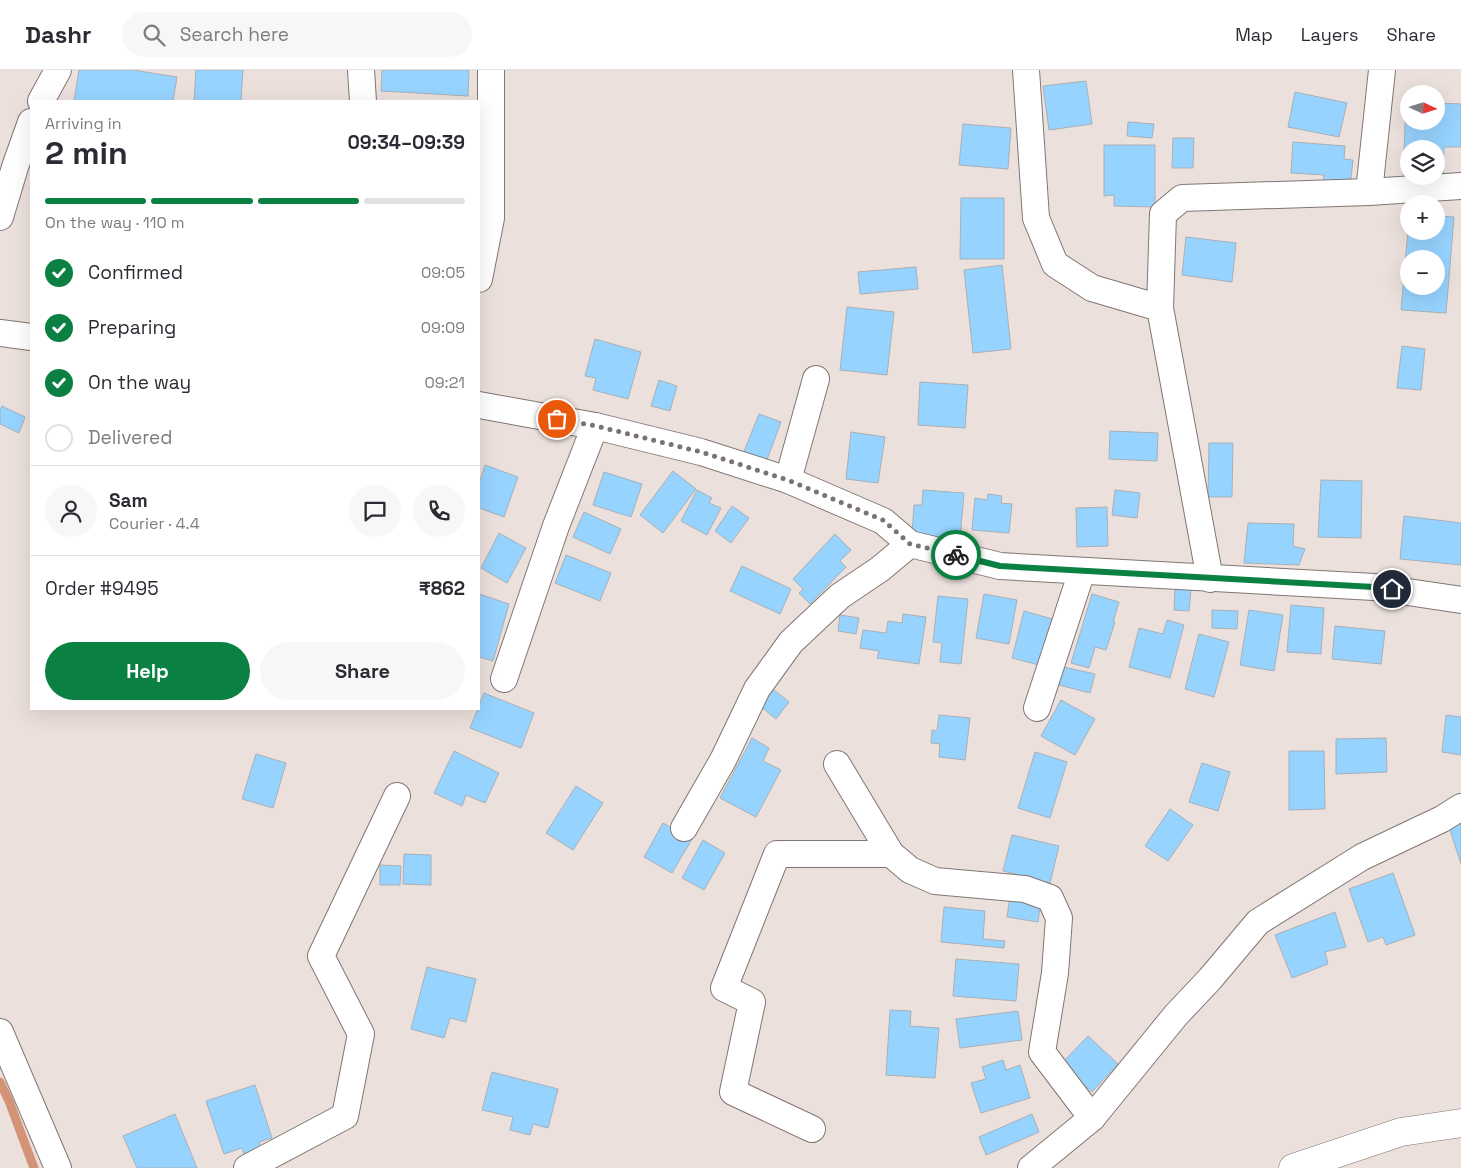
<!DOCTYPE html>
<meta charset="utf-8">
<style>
body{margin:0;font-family:"Space Grotesk",sans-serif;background:#f7f7f7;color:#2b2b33;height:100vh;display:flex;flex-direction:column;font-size:19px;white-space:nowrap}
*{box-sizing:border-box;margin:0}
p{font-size:16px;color:#7c7c81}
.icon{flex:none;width:28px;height:28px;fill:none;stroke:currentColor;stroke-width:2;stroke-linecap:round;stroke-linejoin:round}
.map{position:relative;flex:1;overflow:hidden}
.panel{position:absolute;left:30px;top:30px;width:450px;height:610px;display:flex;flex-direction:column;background:#fff;border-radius:0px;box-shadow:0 5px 20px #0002}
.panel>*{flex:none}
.needle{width:32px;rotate:94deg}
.controls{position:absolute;left:1400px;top:15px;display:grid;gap:10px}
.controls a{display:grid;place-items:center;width:45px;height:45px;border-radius:50%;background:#fff;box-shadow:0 5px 20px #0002;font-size:25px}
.pin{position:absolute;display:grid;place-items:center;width:42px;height:42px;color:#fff;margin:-21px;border:2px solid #fff;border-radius:50%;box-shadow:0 1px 5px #0007}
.courier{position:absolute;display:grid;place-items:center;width:50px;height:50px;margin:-25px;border:4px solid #0b8043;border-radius:50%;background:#fff;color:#222;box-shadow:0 1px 6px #0007}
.headline em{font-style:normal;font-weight:600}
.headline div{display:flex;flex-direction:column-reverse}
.headline{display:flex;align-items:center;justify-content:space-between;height:85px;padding:0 15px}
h1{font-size:32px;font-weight:600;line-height:38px}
.bar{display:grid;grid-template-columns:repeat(4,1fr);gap:8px 5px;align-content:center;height:60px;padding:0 15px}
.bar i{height:6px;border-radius:4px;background:#e1e1e2}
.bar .current{background:#0b8043}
.bar p{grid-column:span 4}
.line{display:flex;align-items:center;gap:12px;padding:0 15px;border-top:1px solid #e1e1e2}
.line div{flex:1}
.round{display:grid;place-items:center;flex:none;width:52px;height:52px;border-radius:26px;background:#f7f7f7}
ol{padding:0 15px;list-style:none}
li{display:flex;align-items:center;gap:15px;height:55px}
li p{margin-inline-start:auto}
li .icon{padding:5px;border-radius:50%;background:#0b8043;color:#fff;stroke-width:4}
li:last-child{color:#7c7c81}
li i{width:28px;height:28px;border:2px solid #e1e1e2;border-radius:50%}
.action{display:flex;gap:10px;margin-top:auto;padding:10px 15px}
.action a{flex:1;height:58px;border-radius:30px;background:#0b8043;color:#fff;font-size:20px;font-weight:600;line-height:58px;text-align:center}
.action a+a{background:#f7f7f7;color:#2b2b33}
header{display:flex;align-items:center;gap:30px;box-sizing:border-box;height:70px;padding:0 25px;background:#fff;border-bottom:1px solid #e1e1e2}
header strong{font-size:24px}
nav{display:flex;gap:28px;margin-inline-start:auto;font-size:18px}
.search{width:350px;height:45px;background:#f7f7f7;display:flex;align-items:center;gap:12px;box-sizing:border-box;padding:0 18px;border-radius:28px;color:#7c7c81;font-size:19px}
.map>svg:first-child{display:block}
</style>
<header>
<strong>Dashr</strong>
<div class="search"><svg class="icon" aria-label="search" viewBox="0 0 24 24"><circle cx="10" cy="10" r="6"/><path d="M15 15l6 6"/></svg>Search here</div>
<nav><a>Map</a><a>Layers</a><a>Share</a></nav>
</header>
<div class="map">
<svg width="1461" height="1098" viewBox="0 0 1461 1098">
<rect width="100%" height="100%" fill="#ece0dc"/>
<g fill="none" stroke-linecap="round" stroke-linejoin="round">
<path stroke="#d29376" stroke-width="9" d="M0,1012L9,1031L34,1098"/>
</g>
<g fill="#97d3ff" stroke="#a7b0b7" fill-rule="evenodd">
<path d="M79,0H133L177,7L173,31H74Z"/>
<path d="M196,0H243L241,31H194Z"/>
<path d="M382,0H469L468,26L381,21Z"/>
<path d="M1086,11L1092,54L1049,60L1043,16Z"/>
<path d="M1295,22L1347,33L1339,67L1288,57Z"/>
<path d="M1406,32H1409V51H1436V33L1461,34V77H1444L1443,107L1436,106V79H1409V106L1403,105Z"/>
<path d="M1128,52L1154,54L1152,68L1127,66Z"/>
<path d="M963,54L1011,58L1008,99L959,95Z"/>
<path d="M1173,68H1194L1193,98H1172Z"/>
<path d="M1293,72L1345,76L1344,89L1353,90L1350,117L1323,114L1324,105L1291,103Z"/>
<path d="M1104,75H1155V137L1114,136V125L1104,126Z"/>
<path d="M961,128H1004V189H960Z"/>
<path d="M1436,146L1454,147L1446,243L1401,240L1409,149V161H1436ZM1409,189H1436V216H1409Z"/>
<path d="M1186,167L1236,173L1232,212L1182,205Z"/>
<path d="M1002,195L1011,279L973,283L964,200Z"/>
<path d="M916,197L918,219L860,224L858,202Z"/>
<path d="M847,237L894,242L887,305L840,300Z"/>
<path d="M595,269L641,282L628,329L593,320L596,308L585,306Z"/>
<path d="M1402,276L1425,279L1421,320L1397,318Z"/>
<path d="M659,310L677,316L670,341L651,336Z"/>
<path d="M920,312L968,315L965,358L918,355Z"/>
<path d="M2,336L25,347L19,363L0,354V340Z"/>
<path d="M759,344L781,352L764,398L741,389Z"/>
<path d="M1110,361L1158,363L1157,391L1109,389Z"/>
<path d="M851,362L885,367L878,413L846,409Z"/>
<path d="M1209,373H1233L1232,427H1208Z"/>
<path d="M485,395L518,407L504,447L479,438V414Z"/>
<path d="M673,401L696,419L663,463L640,445Z"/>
<path d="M604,402L642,414L631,447L593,435Z"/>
<path d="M1321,410L1362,411L1361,468L1318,467Z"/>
<path d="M697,420L712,428L709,433L721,438L707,465L681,451Z"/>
<path d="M923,420L964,423L960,469L912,464L914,435H922Z"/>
<path d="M1115,420L1140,423L1137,448L1112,445Z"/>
<path d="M988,424L1002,426L1001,433L1012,434L1009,463L972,460L975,428L987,430Z"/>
<path d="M732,436L749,448L731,473L715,461Z"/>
<path d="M1107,437L1108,476L1077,477L1076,438Z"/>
<path d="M584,442L621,459L610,484L573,467Z"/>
<path d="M1404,446L1461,453V495L1400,489Z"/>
<path d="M1248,453L1294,454L1293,476L1305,479L1299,495L1244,493Z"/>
<path d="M499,463L526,478L507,513L481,498Z"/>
<path d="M835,464L851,480L840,491L846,497L810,534L799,523L803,519L793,509Z"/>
<path d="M566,485L611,503L600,531L555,513Z"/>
<path d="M742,496L791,519L780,544L730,521Z"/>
<path d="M1175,518L1191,519L1189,541L1174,540Z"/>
<path d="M479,524L509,534L493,591L479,587Z"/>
<path d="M984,524L1017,530L1009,574L976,568Z"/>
<path d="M1092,524L1119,532L1113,552H1115L1106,580L1095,577L1089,598L1071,593Z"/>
<path d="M938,526L968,529L961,594L940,592L942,573L933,572Z"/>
<path d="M1291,535L1324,538L1321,584L1287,582Z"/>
<path d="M1212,540L1238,541L1237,559L1212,558Z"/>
<path d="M1249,540L1283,545L1274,601L1240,595Z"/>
<path d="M1024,541L1056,550L1043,596L1012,588Z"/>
<path d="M903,544L926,547L919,594L877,588L879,581L860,578L863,560L886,563L888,551L902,553Z"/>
<path d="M840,545L859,548L856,564L838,561Z"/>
<path d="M1167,550L1184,555L1170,608L1129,597L1139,558L1163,564Z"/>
<path d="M1335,556L1385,561L1381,594L1332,589Z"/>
<path d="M1199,564L1229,572L1214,627L1185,619Z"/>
<path d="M1059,596L1095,604L1090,623L1055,614Z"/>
<path d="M773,619L789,632L776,649L760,636Z"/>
<path d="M484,623L534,643L521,678L470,658Z"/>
<path d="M1061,630L1095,649L1075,685L1041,666Z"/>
<path d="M939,645L970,648L965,690L939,687L940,674L931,673L932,660L937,661Z"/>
<path d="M1446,645L1461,647V685L1442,682Z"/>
<path d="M752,668L769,678L763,691L781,700L756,747L720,728Z"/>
<path d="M1386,668L1387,702L1336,704V669Z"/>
<path d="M454,681L499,703L485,733L466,725L462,736L434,723Z"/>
<path d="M1289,681H1324L1325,739L1289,740Z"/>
<path d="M1035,682L1067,692L1050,748L1018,738Z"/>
<path d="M256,684L286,693L273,738L242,729Z"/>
<path d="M1202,693L1230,702L1218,741L1189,732Z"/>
<path d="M576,716L603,733L573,780L546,763Z"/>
<path d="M1170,739L1193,755L1168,791L1145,776Z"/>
<path d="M663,753L692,769L672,803L644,787Z"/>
<path d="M1461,754V794L1449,757Z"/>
<path d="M1012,765L1059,776L1050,813L1003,801Z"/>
<path d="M703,770L725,783L704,820L682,808Z"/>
<path d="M404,784L431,785V815L403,814Z"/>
<path d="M380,795L401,796L400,815H380Z"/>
<path d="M1393,803L1415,865L1386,875L1383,867L1368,872L1349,819Z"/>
<path d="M1010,827L1041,831L1038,852L1007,847Z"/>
<path d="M944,837L985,841L983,869L1005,871L1004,878L941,872Z"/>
<path d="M1335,842L1346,877L1325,882L1328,894L1292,908L1275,865Z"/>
<path d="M956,889L1019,894L1016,931L953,926Z"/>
<path d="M427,897L476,909L466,952L450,948L444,968L411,959Z"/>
<path d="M890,940L911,941L910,956L939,958L935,1008L886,1005Z"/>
<path d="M1018,941L1022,970L960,978L956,949Z"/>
<path d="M1088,966L1118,994L1092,1022L1061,994Z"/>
<path d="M1003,990L1006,1000L1020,995L1030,1028L981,1043L971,1013L986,1009L982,997Z"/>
<path d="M492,1002L558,1019L548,1058L533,1054L530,1065L510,1060L513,1047L482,1040Z"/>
<path d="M255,1015L272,1068L259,1072L261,1079L244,1084L242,1078L224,1084L206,1031Z"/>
<path d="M175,1044L197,1098H137L123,1066Z"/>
<path d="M1032,1044L1039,1062L986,1085L979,1067Z"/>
</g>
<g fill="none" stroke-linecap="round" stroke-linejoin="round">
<g stroke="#807672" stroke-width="28">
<g id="minor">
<path d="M361,0L363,31"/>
<path d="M1026,0L1036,148L1055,194L1092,218L1160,238L1210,509"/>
<path d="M41,31L58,0"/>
<path d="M1369,122L1382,0"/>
<path d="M0,147L15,97L31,52"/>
<path d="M479,209L491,148V0"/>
<path d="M1160,238L1163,144L1182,128L1369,122L1461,116"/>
<path d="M0,263L31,267"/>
<path d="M479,335L595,356L701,382L788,410L883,451L910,474L1000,496L1374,517L1461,530"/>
<path d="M788,410L816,309"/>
<path d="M504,609L556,456L595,356"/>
<path d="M1037,638L1082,501"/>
<path d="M837,694L891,784L910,800L935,811L1025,819L1050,828L1059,848L1055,903L1042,982L1092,1048"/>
<path d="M684,758L723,690L757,619L791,572L840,526L880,499L910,474"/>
<path d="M0,962L58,1098"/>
<path d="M812,1059L733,1022L752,932L724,918L777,784H891"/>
<path d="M247,1098L345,1046L361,964L321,886L397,726"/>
<path d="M1031,1098L1092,1048L1176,945L1210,909L1258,852L1362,787L1442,749L1461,737"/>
</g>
</g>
<g stroke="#807672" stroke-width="29">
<path id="major" d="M1293,1098L1401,1062L1461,1053"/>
</g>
<use href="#minor" stroke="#fff" stroke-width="26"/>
<use href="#major" stroke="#fff" stroke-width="28"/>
</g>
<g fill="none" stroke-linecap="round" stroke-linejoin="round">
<path stroke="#7a7371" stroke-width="5" stroke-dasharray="0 9" d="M557,349L596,356L701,382L788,410L883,450L910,474L956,485"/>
<path stroke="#0b8043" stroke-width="6" d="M956,485L1000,496L1374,517L1392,519"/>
</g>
</svg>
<div class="controls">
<a><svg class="needle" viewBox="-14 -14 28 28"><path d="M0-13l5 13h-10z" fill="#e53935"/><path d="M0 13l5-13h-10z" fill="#7c7c81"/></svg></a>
<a><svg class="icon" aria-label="layers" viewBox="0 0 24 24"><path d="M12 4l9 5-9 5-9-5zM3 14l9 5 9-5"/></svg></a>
<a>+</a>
<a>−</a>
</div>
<div class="pin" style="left:557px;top:349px;background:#ea580c"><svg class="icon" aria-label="bag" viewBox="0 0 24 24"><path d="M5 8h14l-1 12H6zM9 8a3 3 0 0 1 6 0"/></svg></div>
<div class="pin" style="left:1392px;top:519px;background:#1f2937"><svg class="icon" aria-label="home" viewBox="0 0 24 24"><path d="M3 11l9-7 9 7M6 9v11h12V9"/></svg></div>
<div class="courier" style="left:956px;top:485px"><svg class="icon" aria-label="bike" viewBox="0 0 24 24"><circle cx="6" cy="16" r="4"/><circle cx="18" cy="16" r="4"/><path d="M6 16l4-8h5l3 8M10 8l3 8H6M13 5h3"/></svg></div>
<section class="panel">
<div class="headline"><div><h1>2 min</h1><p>Arriving in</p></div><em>09:34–09:39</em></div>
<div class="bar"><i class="current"></i><i class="current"></i><i class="current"></i><i></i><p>On the way · 110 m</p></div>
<ol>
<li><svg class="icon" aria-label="check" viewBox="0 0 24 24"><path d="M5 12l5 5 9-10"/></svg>Confirmed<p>09:05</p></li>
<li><svg class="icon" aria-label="check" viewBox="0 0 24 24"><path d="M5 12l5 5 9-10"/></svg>Preparing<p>09:09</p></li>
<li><svg class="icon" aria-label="check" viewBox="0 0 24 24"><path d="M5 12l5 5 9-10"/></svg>On the way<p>09:21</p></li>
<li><i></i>Delivered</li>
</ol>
<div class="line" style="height:90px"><a class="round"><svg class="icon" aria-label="person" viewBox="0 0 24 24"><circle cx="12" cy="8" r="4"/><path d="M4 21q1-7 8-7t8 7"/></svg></a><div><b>Sam</b><p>Courier · 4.4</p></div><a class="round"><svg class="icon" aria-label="chat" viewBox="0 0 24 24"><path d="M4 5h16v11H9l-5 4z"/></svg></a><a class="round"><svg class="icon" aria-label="phone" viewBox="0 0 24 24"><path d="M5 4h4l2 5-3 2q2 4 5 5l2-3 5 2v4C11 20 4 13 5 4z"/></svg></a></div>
<div class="line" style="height:65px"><div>Order #9495</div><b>₹862</b></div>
<div class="action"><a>Help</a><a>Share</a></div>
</section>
</div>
